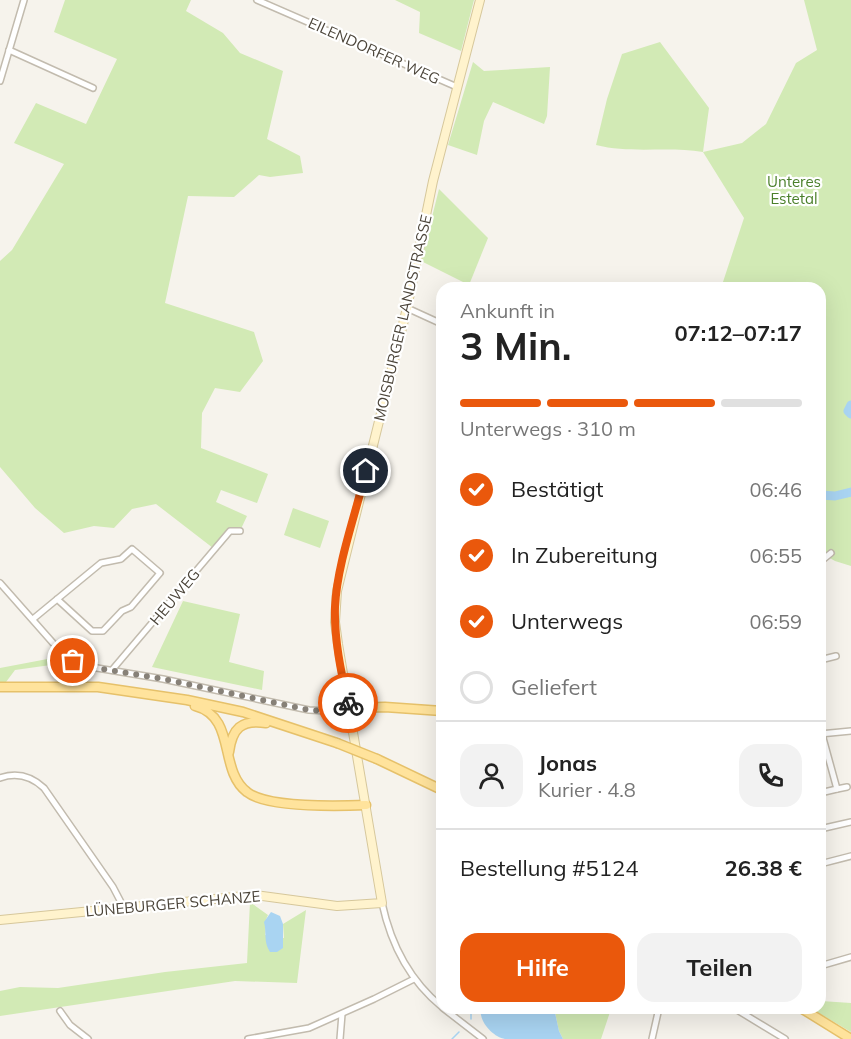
<!DOCTYPE html>
<html lang="de">
<meta charset="utf-8">
<style>
body{margin:0;font-family:Mulish,sans-serif;background:#f2f2f2;color:#222;height:100vh;display:flex;flex-direction:column;font-size:22px;white-space:nowrap}
*{box-sizing:border-box;margin:0}
p{font-size:20px;color:#767676}
.icon{flex:none;width:33px;height:33px;fill:none;stroke:currentColor;stroke-width:2;stroke-linecap:round;stroke-linejoin:round}
.map{position:relative;flex:1;overflow:hidden}
.side{position:absolute;left:436px;top:282px;width:390px;height:732px;display:flex;flex-direction:column;background:#fff;border-radius:18px;box-shadow:0 6px 24px #0002}
.side>*{flex:none}
.pin{position:absolute;display:grid;place-items:center;width:51px;height:51px;color:#fff;margin:-26px;border:3px solid #fff;border-radius:50%;box-shadow:0 2px 6px #0007}
.courier{position:absolute;display:grid;place-items:center;width:60px;height:60px;margin:-30px;border:4px solid #ea580c;border-radius:50%;background:#fff;color:#222;box-shadow:0 2px 8px #0007}
.headline em{font-style:normal;font-weight:700}
.headline div{display:flex;flex-direction:column-reverse}
.headline{display:flex;align-items:center;justify-content:space-between;height:102px;padding:0 24px}
h1{font-size:39px;font-weight:700;line-height:45px}
.bar{display:grid;grid-template-columns:repeat(4,1fr);gap:9px 6px;align-content:center;height:72px;padding:0 24px}
.bar i{height:8px;border-radius:4px;background:#e0e0e0}
.bar .active{background:#ea580c}
.bar p{grid-column:span 4}
.line{display:flex;align-items:center;gap:15px;padding:0 24px;border-top:2px solid #e0e0e0}
.line div{flex:1}
.round{display:grid;place-items:center;flex:none;width:63px;height:63px;border-radius:18px;background:#f2f2f2}
ol{padding:0 24px;list-style:none}
li{display:flex;align-items:center;gap:18px;height:66px}
li p{margin-inline-start:auto}
li .icon{padding:6px;border-radius:50%;background:#ea580c;color:#fff;stroke-width:4}
li:last-child{color:#767676}
li i{width:33px;height:33px;border:3px solid #e0e0e0;border-radius:50%}
.action{display:flex;gap:12px;margin-top:auto;padding:12px 24px}
.action a{flex:1;height:69px;border-radius:18px;background:#ea580c;color:#fff;font-size:24px;font-weight:700;line-height:69px;text-align:center}
.action a+a{background:#f2f2f2;color:#222}
.map>svg:first-child{display:block}
</style>
<div class="map">
<svg width="851" height="1039" viewBox="0 0 851 1039">
<rect width="100%" height="100%" fill="#f6f3ec"/>
<g fill="#d2eab5">
<path d="M65,0H191L186,11L223,33L240,53L283,71L267,139L300,156L303,173L270,177L259,175L234,197L188,196L165,303L254,332L263,361L240,392L215,388L202,413L201,448L268,474L257,503L221,490L216,502L247,516L240,531H230L213,548L156,504L132,509L114,528L94,526L64,533L35,508L0,467V261L12,250L64,164L14,143L36,103L86,124L117,59L54,32Z"/>
<path d="M395,0H474L461,51L419,33L420,12Z"/>
<path d="M804,0H851V566L835,561L821,553L820,288H721L744,218L703,152C668,146 631,154 596,145L607,99L622,54L660,42L709,108L703,152L742,143L766,124L796,63L817,50Z"/>
<path d="M473,62L484,71L550,67L547,116L544,124L493,102L484,121L477,155L448,145Z"/>
<path d="M439,189L488,238L469,285L421,261Z"/>
<path d="M293,508L329,521L320,548L284,535Z"/>
<path d="M183,601L240,614L229,662L264,671L262,690L152,667Z"/>
<path d="M58,657V664L15,670L6,682L0,683V668Z"/>
<path d="M250,902L268,915C264,922 267,928 265,935L284,938L283,924L306,910L297,983L235,981L0,1016V991L20,987L58,988L165,972L247,963Z"/>
<path d="M821,1001L851,1003V1032L817,1012L818,1008H820Z"/>
<path d="M554,1008H598L610,1012L601,1039H563L559,1031Z"/>
</g>
<g fill="#a9d4f2">
<path d="M271,912L280,916L283,924V948L277,952H270C263,941 267,933 264,922Z"/>
<path d="M481,1008H554L559,1031L563,1039C544,1039 523,1039 505,1039C493,1037 478,1021 481,1008Z"/>
</g>
<g fill="none" stroke-linecap="round" stroke-linejoin="round">
<g stroke="#a9d4f2" stroke-width="1.5">
<path d="M471,1008V1019"/>
<path d="M452,1039L459,1032"/>
</g>
<g stroke="#a9d4f2" stroke-width="9">
<path d="M851,405L848,411L851,414"/>
<path d="M820,495L835,496L851,492"/>
</g>
<g stroke="#c2bbae" stroke-width="8">
<g id="street">
<path d="M257,0L457,87"/>
<path d="M9,50L93,88"/>
<path d="M0,81L24,0"/>
<path d="M407,308L442,324"/>
<path d="M820,562L831,553"/>
<path d="M0,583L53,643L73,661L91,667L163,679L309,710L326,711L349,708"/>
<path d="M33,619L101,563L121,559L132,549L160,573L131,607L122,611L103,631H92L57,599"/>
<path d="M820,660L836,656"/>
<path d="M112,670L230,531H240"/>
<path d="M820,727L837,789L820,793"/>
<path d="M820,734L851,731"/>
<path d="M0,778C17,772 31,776 44,788L113,887L124,908"/>
<path d="M837,789L847,787"/>
<path d="M820,829L851,822"/>
<path d="M820,864L851,856"/>
<path d="M382,903C391,945 409,980 442,1007"/>
<path d="M820,966L851,957"/>
<path d="M443,1008L483,1039"/>
<path d="M734,1008L785,1039"/>
<path d="M60,1011L70,1025L88,1039"/>
<path d="M248,1039L309,1028L374,999L414,979"/>
<path d="M340,1039L342,1014"/>
<path d="M652,1039L659,1008"/>
</g>
</g>
<g stroke="#d6c79b" stroke-width="10">
<path id="secondary" d="M0,920L255,895L337,906L382,903L338,644L335,622L337,591L407,308L433,181L480,0"/>
</g>
<g stroke="#e6c16a" stroke-width="11">
<g id="primary">
<path d="M0,687H98L187,700L243,712L337,743"/>
<path d="M195,706C237,717 218,770 247,792C267,808 339,806 366,805"/>
<path d="M349,708L385,707L442,711"/>
<path d="M229,752C232,729 241,719 266,723"/>
<path d="M377,759L442,790"/>
<path d="M801,1008L851,1039"/>
</g>
</g>
<use href="#street" stroke="#fff" stroke-width="5"/>
<use href="#secondary" stroke="#fff3cd" stroke-width="8"/>
<use href="#primary" stroke="#ffe39c" stroke-width="8"/>
<g stroke="#e6c16a" stroke-width="11" stroke-linecap="butt">
<path id="primary-bridge" d="M337,743L377,759"/>
</g>
<use href="#primary-bridge" stroke="#ffe39c" stroke-width="8"/>
</g>
<g fill="none" stroke-linecap="round" stroke-linejoin="round">
<path stroke="#878178" stroke-width="6" stroke-dasharray="0 10.8" d="M73,661L91,667L163,679L309,710L326,711L349,708L348,703"/>
<path stroke="#ea580c" stroke-width="8" d="M348,703C341,672 334,639 335,607C337,564 356,513 366,471"/>
</g>
<g text-anchor="middle" stroke-width="4.5" stroke-linejoin="round" paint-order="stroke">
<g font-size="15" fill="#4b4439" stroke="#fff">
<text transform="translate(374 51) rotate(24)" y="5">EILENDORFER WEG</text>
<text transform="translate(403 318) rotate(-77)" y="5">MOISBURGER LANDSTRASSE</text>
<text transform="translate(175 597) rotate(-50)" y="5">HEUWEG</text>
<text transform="translate(173 904) rotate(-5)" y="5">LÜNEBURGER SCHANZE</text>
</g>
<g font-size="15" fill="#4a7f2a" stroke="#fff">
<text x="794" y="187">Unteres<tspan x="794" dy="17">Estetal</tspan></text>
</g>
</g>
</svg>
<div class="pin" style="left:73px;top:661px;background:#ea580c"><svg class="icon" aria-label="bag" viewBox="0 0 24 24"><path d="M5 8h14l-1 12H6zM9 8a3 3 0 0 1 6 0"/></svg></div>
<div class="pin" style="left:366px;top:471px;background:#1f2937"><svg class="icon" aria-label="home" viewBox="0 0 24 24"><path d="M3 11l9-7 9 7M6 9v11h12V9"/></svg></div>
<div class="courier" style="left:348px;top:703px"><svg class="icon" aria-label="bike" viewBox="0 0 24 24"><circle cx="6" cy="16" r="4"/><circle cx="18" cy="16" r="4"/><path d="M6 16l4-8h5l3 8M10 8l3 8H6M13 5h3"/></svg></div>
<section class="side">
<div class="headline"><div><h1>3 Min.</h1><p>Ankunft in</p></div><em>07:12–07:17</em></div>
<div class="bar"><i class="active"></i><i class="active"></i><i class="active"></i><i></i><p>Unterwegs · 310 m</p></div>
<ol>
<li><svg class="icon" aria-label="check" viewBox="0 0 24 24"><path d="M5 12l5 5 9-10"/></svg>Bestätigt<p>06:46</p></li>
<li><svg class="icon" aria-label="check" viewBox="0 0 24 24"><path d="M5 12l5 5 9-10"/></svg>In Zubereitung<p>06:55</p></li>
<li><svg class="icon" aria-label="check" viewBox="0 0 24 24"><path d="M5 12l5 5 9-10"/></svg>Unterwegs<p>06:59</p></li>
<li><i></i>Geliefert</li>
</ol>
<div class="line" style="height:108px"><a class="round"><svg class="icon" aria-label="person" viewBox="0 0 24 24"><circle cx="12" cy="8" r="4"/><path d="M4 21q1-7 8-7t8 7"/></svg></a><div><b>Jonas</b><p>Kurier · 4.8</p></div><a class="round"><svg class="icon" aria-label="phone" viewBox="0 0 24 24"><path d="M5 4h4l2 5-3 2q2 4 5 5l2-3 5 2v4C11 20 4 13 5 4z"/></svg></a></div>
<div class="line" style="height:78px"><div>Bestellung #5124</div><b>26.38 €</b></div>
<div class="action"><a>Hilfe</a><a>Teilen</a></div>
</section>
</div>
